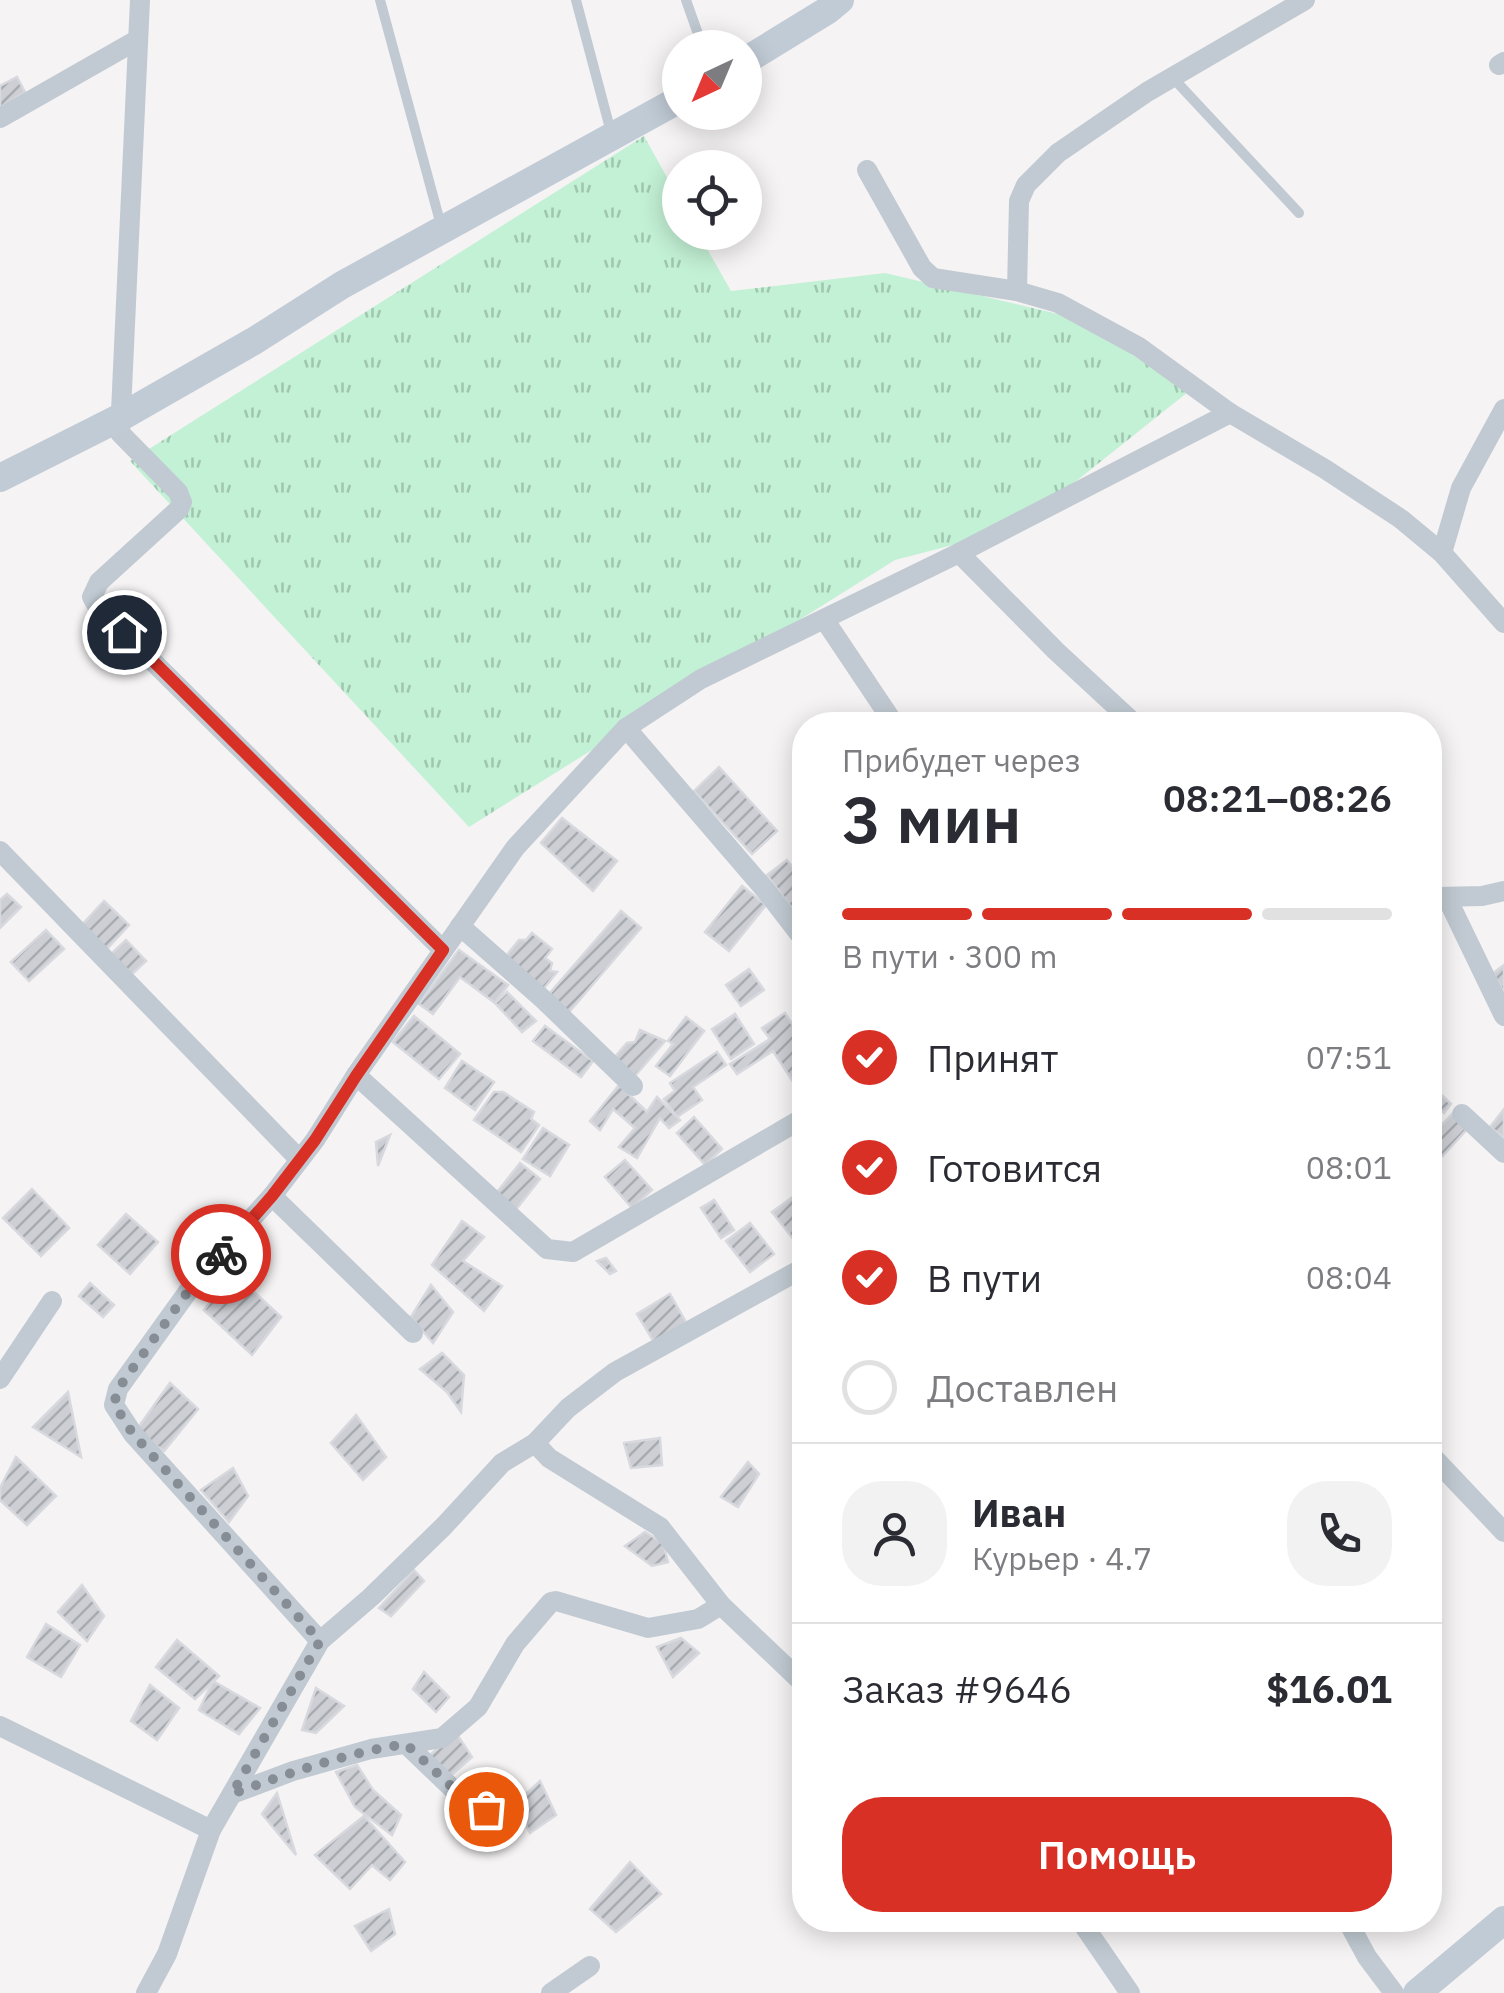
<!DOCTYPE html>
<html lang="ru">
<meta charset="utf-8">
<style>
body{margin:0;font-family:"IBM Plex Sans",sans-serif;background:#f2f2f3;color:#2b2b33;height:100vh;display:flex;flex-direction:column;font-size:38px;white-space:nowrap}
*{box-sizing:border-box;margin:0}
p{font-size:32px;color:#7c7c81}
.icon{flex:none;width:55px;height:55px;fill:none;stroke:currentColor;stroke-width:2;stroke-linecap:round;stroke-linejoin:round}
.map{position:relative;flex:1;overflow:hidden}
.drawer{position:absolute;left:792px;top:712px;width:650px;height:1220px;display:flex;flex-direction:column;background:#fff;border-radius:40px;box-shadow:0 5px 25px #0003}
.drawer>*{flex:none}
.needle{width:65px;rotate:224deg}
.controls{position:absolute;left:662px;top:30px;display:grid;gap:20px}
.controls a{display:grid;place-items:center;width:100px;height:100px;border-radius:50%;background:#fff;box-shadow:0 5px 25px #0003;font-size:50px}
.pin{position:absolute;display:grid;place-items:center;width:85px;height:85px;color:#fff;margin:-42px;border:5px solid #fff;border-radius:50%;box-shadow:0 2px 10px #0007}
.courier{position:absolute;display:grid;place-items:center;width:100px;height:100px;margin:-50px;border:8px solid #d93025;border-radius:50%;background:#fff;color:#222;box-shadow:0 2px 12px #0007}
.headline em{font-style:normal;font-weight:600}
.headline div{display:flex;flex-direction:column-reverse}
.headline{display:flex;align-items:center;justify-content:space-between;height:170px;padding:0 50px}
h1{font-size:65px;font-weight:600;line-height:75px}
.bar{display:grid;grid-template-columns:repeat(4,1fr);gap:15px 10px;align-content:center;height:120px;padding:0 50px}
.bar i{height:12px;border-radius:8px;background:#e1e1e2}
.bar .on{background:#d93025}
.bar p{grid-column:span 4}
.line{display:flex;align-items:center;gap:25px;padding:0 50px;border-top:2px solid #e1e1e2}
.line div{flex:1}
.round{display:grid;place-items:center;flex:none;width:105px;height:105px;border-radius:40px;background:#f2f2f3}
ol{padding:0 50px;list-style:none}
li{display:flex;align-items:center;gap:30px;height:110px}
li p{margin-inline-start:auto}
li .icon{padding:10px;border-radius:50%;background:#d93025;color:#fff;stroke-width:4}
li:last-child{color:#7c7c81}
li i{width:55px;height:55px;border:5px solid #e1e1e2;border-radius:50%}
.button{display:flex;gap:20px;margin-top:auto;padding:20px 50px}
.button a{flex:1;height:115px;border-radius:40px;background:#d93025;color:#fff;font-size:40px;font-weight:600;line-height:115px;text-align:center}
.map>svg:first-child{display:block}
</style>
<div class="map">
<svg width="1504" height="1993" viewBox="0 0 1504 1993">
<defs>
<pattern id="grass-tufts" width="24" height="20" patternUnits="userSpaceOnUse" patternTransform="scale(2.5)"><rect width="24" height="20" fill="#c3f1d5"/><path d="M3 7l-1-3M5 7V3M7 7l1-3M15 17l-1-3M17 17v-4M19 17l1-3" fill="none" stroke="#a0c6b0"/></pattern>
<pattern id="building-hatch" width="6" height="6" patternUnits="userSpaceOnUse" patternTransform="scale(2.5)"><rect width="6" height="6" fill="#cdcfd5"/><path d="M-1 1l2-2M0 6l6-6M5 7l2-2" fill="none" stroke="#a8abb0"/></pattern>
</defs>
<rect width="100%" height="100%" fill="#f5f3f3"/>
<path fill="url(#grass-tufts)" d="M644,136L680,201V232L698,233L731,291L885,273L1079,319L1188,392L1060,494L968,541L895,560L469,827L130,461Z"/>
<g fill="url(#building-hatch)" stroke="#d7d9de" stroke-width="2.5">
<path d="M17,77L25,92L0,108V86Z"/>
<path d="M719,767L777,831L752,854L694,791Z"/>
<path d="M562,818L617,861L593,891L541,843Z"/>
<path d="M787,860L805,884V920L802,922L767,875Z"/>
<path d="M742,886L766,905L729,951L705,932Z"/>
<path d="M7,894L21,907L0,928V900Z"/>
<path d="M104,901L129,925L105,951L80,927Z"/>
<path d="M621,911L641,928L564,1018L544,1000Z"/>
<path d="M46,930L64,949L29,981L11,962Z"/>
<path d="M532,933L552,949L545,958L552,963L550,971L557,972L541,992L502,961L519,940H526Z"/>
<path d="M126,940L146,961L129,977L109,956Z"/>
<path d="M459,950L508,985L495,1003L460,977L433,1014L419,1004Z"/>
<path d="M1430,962L1440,979L1430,985Z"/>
<path d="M1504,965V993L1493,973Z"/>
<path d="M749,969L764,990L741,1006L726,985Z"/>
<path d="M507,992L536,1021L522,1032L495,1003Z"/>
<path d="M785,1013L805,1044V1100L773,1051L737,1074L730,1064L770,1039L762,1028Z"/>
<path d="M735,1014L754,1044L731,1059L712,1029Z"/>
<path d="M414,1016L460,1054L439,1079L393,1042Z"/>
<path d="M686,1017L704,1031L670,1076L656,1066L673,1044L668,1041Z"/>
<path d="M545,1026L593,1061L581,1077L533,1041Z"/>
<path d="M640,1030L665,1041L634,1077L613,1059L627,1043L635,1042Z"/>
<path d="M717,1052L726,1065L693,1087L702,1100L677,1117L664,1099L675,1091L670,1083Z"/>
<path d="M462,1061L494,1082L475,1110L445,1088Z"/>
<path d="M1430,1084L1451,1104L1444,1113L1430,1100Z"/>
<path d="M619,1085L647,1112L657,1097L680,1120L669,1128L660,1118L637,1158L619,1147L635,1128L613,1109L600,1130L590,1121Z"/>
<path d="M494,1092H503L534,1112L531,1119L539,1125L521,1152L474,1120Z"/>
<path d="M1504,1109V1138L1490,1127Z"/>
<path d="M1453,1113L1469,1127L1437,1162L1430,1155V1124L1437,1130Z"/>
<path d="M694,1117L722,1149L705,1165L677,1133Z"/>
<path d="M543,1128L569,1145L550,1176L523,1159Z"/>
<path d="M390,1135L378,1166L376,1142Z"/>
<path d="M625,1160L652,1190L632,1208L605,1177Z"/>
<path d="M520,1163L540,1179L514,1212L494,1196Z"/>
<path d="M32,1189L69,1228L41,1256L3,1218Z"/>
<path d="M794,1196L805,1210V1254L772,1212Z"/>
<path d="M714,1200L734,1230L721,1238L701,1208Z"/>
<path d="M126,1214L158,1242L130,1274L98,1245Z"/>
<path d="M462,1221L484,1237L463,1261L502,1286L484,1311L432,1265Z"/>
<path d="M750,1223L774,1254L750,1272L726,1241Z"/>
<path d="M606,1258L616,1271L610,1274L597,1261Z"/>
<path d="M233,1272L281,1317L252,1355L204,1310Z"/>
<path d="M90,1283L114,1305L103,1317L79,1296Z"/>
<path d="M431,1285L453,1312L433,1343L411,1317Z"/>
<path d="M670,1294L687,1324L654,1342L637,1314Z"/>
<path d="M442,1353L464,1375L461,1412L447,1392L420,1369Z"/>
<path d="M170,1383L198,1409L164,1451L135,1432Z"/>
<path d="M68,1392L81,1457L33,1427Z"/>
<path d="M356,1415L386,1457L363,1480L331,1443Z"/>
<path d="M660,1438L662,1465L631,1468L624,1443Z"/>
<path d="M16,1457L56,1496L27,1525L0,1500V1488Z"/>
<path d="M748,1462L759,1474L738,1507L721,1497Z"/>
<path d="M233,1468L248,1496L229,1522L201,1490Z"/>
<path d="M645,1532L663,1543L668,1562L652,1566L625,1546Z"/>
<path d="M414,1570L424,1581L391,1616L379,1608Z"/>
<path d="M82,1585L104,1616L87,1641L58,1612Z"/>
<path d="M46,1624L80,1645L61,1677L27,1657Z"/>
<path d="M681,1638L699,1653L673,1677L657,1647Z"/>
<path d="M177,1640L219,1676L195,1699L156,1667Z"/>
<path d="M424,1672L449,1697L436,1712L413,1689Z"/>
<path d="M213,1681L260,1708L239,1734L199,1710Z"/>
<path d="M150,1685L179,1708L157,1740L131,1721Z"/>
<path d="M316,1688L344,1706L316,1733L302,1730Z"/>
<path d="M456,1733L472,1757L446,1780L430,1755Z"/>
<path d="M357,1765L373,1790L401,1815L392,1835L355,1807L336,1772Z"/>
<path d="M540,1781L556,1815L530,1833L515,1804Z"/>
<path d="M277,1793L296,1855L262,1814Z"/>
<path d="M364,1816L405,1862L390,1880L372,1865L350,1889L315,1855Z"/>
<path d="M630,1862L661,1894L616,1932L590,1909Z"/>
<path d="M389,1909L395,1934L371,1951L355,1926Z"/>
</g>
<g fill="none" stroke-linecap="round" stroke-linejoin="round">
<g stroke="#c1cad2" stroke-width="10">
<path d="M380,0L442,229"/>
<path d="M576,0L612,136"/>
<path d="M686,0L703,48"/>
<path d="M1173,78L1299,213"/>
</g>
<g stroke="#c1cad2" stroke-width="20">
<path d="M140,0L120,433L178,492L182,502L179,509L99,582L92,597L97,606L443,950"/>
<path d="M1499,65L1504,62"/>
<path d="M0,118L137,40"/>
<path d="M867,170L922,268L933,278L1017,291L1058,303L1139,347L1230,413L1325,469L1401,519L1442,553L1504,623"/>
<path d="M1017,291L1019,201L1026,185L1058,153L1147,92L1305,0"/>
<path d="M959,553L1056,651L1136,725"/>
<path d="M1442,553L1461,488L1504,409"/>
<path d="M824,619L895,725"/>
<path d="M626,728L767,892L805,941"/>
<path d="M0,851L299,1159"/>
<path d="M1447,898L1504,1016"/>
<path d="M1430,901L1438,897L1482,896L1504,891"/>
<path d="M460,926L544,1000L633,1086"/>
<path d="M356,1075L547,1249L573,1252L805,1117"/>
<path d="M1462,1114L1504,1153"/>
<path d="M272,1196L413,1333"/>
<path d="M0,1379L52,1301"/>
<path d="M535,1443L549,1458L660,1527L721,1605L805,1685"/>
<path d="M1430,1454L1504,1532"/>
<path d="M320,1641L133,1434L114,1405L118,1389L194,1283L272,1196L315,1140L356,1075L515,848L626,728L701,679L959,553L1230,413"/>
<path d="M0,1726L211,1830"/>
<path d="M406,1744L453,1789L486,1809"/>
<path d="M232,1794L293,1771L371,1749L442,1738L478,1707L515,1644L551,1602L556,1601L648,1628L698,1619L721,1605"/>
<path d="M1080,1920L1130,1993"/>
<path d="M1347,1920L1367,1957L1394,1993"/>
<path d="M146,1993L167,1954L211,1830L320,1641L371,1597L444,1526L502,1463L535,1443L568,1408L615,1372L805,1267"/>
<path d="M551,1993L590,1966"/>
</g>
<g stroke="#c1cbd6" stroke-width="28">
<path d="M745,61L828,10L840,0"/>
<path d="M0,478L121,417L254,341L342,285L680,99"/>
<path d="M1417,1993L1504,1920"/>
</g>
</g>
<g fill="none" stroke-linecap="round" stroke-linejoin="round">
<path stroke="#868d94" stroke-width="10" stroke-dasharray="0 18" d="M221,1254L194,1283L118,1389L114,1404L133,1434L320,1641L232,1794C289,1773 346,1753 406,1744L453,1788L486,1809"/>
<path stroke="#d93025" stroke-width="12" d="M124,632L443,950L356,1076L315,1140L272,1196L221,1254"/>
</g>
</svg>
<div class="controls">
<a><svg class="needle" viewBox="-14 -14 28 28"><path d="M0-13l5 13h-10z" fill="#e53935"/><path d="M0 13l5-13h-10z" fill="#7c7c81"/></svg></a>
<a><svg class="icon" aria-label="locate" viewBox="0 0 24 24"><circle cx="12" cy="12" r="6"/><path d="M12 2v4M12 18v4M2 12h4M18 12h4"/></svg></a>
</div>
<div class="pin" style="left:486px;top:1809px;background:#ea580c"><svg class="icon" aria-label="bag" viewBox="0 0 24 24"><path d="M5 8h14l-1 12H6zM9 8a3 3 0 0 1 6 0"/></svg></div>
<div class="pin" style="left:124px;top:632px;background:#1f2937"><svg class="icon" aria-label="home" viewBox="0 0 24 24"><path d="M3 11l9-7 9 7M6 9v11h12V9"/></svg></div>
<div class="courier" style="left:221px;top:1254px"><svg class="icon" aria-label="bike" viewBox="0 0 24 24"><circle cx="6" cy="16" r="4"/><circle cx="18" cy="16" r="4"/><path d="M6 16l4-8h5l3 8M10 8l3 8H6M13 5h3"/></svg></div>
<section class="drawer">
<div class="headline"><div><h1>3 мин</h1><p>Прибудет через</p></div><em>08:21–08:26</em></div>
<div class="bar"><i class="on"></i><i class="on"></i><i class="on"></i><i></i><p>В пути · 300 m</p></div>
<ol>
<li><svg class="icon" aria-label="check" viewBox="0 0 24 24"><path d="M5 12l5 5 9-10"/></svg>Принят<p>07:51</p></li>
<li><svg class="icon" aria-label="check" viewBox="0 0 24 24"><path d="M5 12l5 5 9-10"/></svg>Готовится<p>08:01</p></li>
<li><svg class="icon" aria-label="check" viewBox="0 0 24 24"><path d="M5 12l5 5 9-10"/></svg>В пути<p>08:04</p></li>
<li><i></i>Доставлен</li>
</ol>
<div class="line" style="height:180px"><a class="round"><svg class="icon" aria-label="person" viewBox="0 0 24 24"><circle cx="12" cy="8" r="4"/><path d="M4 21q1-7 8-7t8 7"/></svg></a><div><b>Иван</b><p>Курьер · 4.7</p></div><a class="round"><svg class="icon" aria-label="phone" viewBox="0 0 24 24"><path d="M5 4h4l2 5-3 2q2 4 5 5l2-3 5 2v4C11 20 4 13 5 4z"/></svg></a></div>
<div class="line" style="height:130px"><div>Заказ #9646</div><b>$16.01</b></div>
<div class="button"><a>Помощь</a></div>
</section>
</div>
